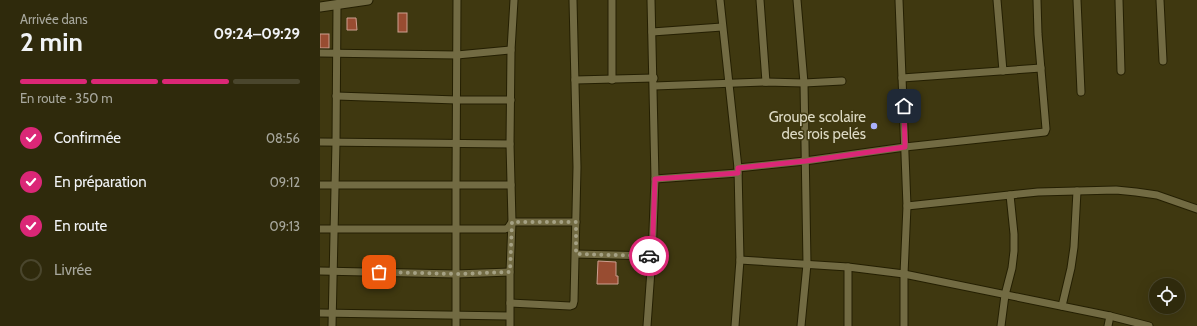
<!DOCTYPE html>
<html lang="fr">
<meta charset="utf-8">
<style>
body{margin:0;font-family:Cabin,sans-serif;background:#373215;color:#f1f3f6;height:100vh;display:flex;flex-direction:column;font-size:15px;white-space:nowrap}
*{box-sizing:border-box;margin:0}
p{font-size:13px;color:#a7a79d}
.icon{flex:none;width:22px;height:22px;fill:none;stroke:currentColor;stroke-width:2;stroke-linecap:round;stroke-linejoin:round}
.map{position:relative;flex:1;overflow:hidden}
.side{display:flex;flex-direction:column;background:#2f2a0c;width:320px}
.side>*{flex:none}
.controls{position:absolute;left:829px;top:278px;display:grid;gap:8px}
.controls a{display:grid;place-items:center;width:36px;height:36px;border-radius:50%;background:#2f2a0c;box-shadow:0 4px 16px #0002,0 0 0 1px #4a462d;font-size:20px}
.pin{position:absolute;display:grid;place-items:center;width:34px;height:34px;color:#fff;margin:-17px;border-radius:8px;box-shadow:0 2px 6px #0006}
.courier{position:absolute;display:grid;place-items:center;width:40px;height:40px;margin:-20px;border:3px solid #db2777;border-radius:50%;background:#fff;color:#222;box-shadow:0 1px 5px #0007}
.head em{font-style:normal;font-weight:700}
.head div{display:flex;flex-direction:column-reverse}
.head{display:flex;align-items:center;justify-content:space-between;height:68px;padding:0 20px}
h1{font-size:26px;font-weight:700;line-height:30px}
.bar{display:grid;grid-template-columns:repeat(4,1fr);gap:6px 4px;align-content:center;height:48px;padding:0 20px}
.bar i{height:5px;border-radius:3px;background:#4a462d}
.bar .selected{background:#db2777}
.bar p{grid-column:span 4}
ol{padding:0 20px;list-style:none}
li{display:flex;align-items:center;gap:12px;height:44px}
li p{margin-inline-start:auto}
li .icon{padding:4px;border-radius:50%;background:#db2777;color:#fff;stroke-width:4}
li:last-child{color:#a7a79d}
li i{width:22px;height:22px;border:2px solid #4a462d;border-radius:50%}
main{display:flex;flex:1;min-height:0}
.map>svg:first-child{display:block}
</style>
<main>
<section class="side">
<div class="head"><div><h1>2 min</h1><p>Arrivée dans</p></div><em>09:24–09:29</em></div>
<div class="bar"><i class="selected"></i><i class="selected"></i><i class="selected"></i><i></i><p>En route · 350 m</p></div>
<ol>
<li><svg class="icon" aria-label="check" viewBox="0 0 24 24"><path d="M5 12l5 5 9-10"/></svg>Confirmée<p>08:56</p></li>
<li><svg class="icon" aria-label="check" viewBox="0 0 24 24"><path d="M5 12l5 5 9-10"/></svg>En préparation<p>09:12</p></li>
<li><svg class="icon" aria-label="check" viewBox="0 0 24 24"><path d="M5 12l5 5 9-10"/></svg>En route<p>09:13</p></li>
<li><i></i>Livrée</li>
</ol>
</section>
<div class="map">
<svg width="877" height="326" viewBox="0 0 877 326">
<rect width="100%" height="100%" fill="#3f3810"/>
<g fill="#984c31" stroke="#cd9f90">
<rect x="78" y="13" width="9" height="19"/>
<path d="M27,18H36L37,30H27Z"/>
<rect x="0" y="34" width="9" height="14"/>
<path d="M278,261L296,262V276H298V284H277Z"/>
</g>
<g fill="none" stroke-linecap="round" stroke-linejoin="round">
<g stroke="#241f02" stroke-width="9">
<g id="minor">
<path d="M292,0V80"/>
<path d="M400,0L418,168L420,260L415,326"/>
<path d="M440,0L446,82"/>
<path d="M477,0L484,83L487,264L481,326"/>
<path d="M579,0L587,206L584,274V326"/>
<path d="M677,0L683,71"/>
<path d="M757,0L761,92"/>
<path d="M799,0L801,71"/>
<path d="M840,0L843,61"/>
<path d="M332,32L402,27"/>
<path d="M0,53L137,55L191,50"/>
<path d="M582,78L721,68"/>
<path d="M255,80L334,78"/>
<path d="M334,86L446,82L484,83L522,81"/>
<path d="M16,96L137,100H191"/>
<path d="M0,142L190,144"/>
<path d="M418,168L485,161L585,147L725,132L726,129L718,34L717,0"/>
<path d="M335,179L418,173"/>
<path d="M0,185H191"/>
<path d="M587,206L718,192L796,190L816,192L837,195L877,209"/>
<path d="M0,229H185L188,228L192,222H256"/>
<path d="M256,254L332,256"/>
<path d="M420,260L528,267L584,274L790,316L829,326"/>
<path d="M528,267V326"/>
<path d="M0,271L136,274L190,272"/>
<path d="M190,303L250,306L253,305L254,301L257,167L253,0"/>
<path d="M742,306L751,268L754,247L757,191"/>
<path d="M0,313L189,316"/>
<path d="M12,326L16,142L17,5"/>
<path d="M136,326V185L137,0"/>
<path d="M190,326V272L192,222L190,144L191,50L194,0"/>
<path d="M327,326L332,256L335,179L331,0"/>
<path d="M681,326L685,295L692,268L694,251V234L690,195"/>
<path d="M788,326L790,316"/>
</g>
</g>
<g stroke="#241f02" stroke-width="11">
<path id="tertiary" d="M0,7L48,0"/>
</g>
<use href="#minor" stroke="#726b43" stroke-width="7"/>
<use href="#tertiary" stroke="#726b43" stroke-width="9"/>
</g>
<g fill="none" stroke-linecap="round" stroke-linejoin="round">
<path stroke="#a5a184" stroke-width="4" stroke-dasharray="0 7.2" d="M59,272L136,274L190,272L192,222H256V254L329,256"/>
<path stroke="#db2777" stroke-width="5" d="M329,256H332L335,179L418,173V168L486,161L585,147L584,106"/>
</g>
<circle fill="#a9b0fc" stroke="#3f3810" stroke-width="1.5" cx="554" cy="126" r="4"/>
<g text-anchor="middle" stroke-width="3" stroke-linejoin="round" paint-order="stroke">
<g font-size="15" fill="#dcd9c3" stroke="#3f3810" text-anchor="end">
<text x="546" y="122">Groupe scolaire<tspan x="546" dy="17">des rois pelés</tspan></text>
</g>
</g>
</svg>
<div class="controls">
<a><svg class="icon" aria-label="locate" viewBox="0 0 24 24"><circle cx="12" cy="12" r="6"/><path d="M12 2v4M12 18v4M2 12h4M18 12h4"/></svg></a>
</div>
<div class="pin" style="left:59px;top:272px;background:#ea580c"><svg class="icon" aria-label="bag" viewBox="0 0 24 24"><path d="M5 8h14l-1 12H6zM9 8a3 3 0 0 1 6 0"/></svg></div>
<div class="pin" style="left:584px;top:106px;background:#1f2937"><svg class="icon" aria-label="home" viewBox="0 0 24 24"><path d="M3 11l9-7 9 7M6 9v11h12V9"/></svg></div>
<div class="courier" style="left:329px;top:256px"><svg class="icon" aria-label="car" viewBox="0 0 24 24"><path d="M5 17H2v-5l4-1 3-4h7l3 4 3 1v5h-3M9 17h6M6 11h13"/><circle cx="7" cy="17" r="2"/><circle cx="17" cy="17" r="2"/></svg></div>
</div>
</main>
